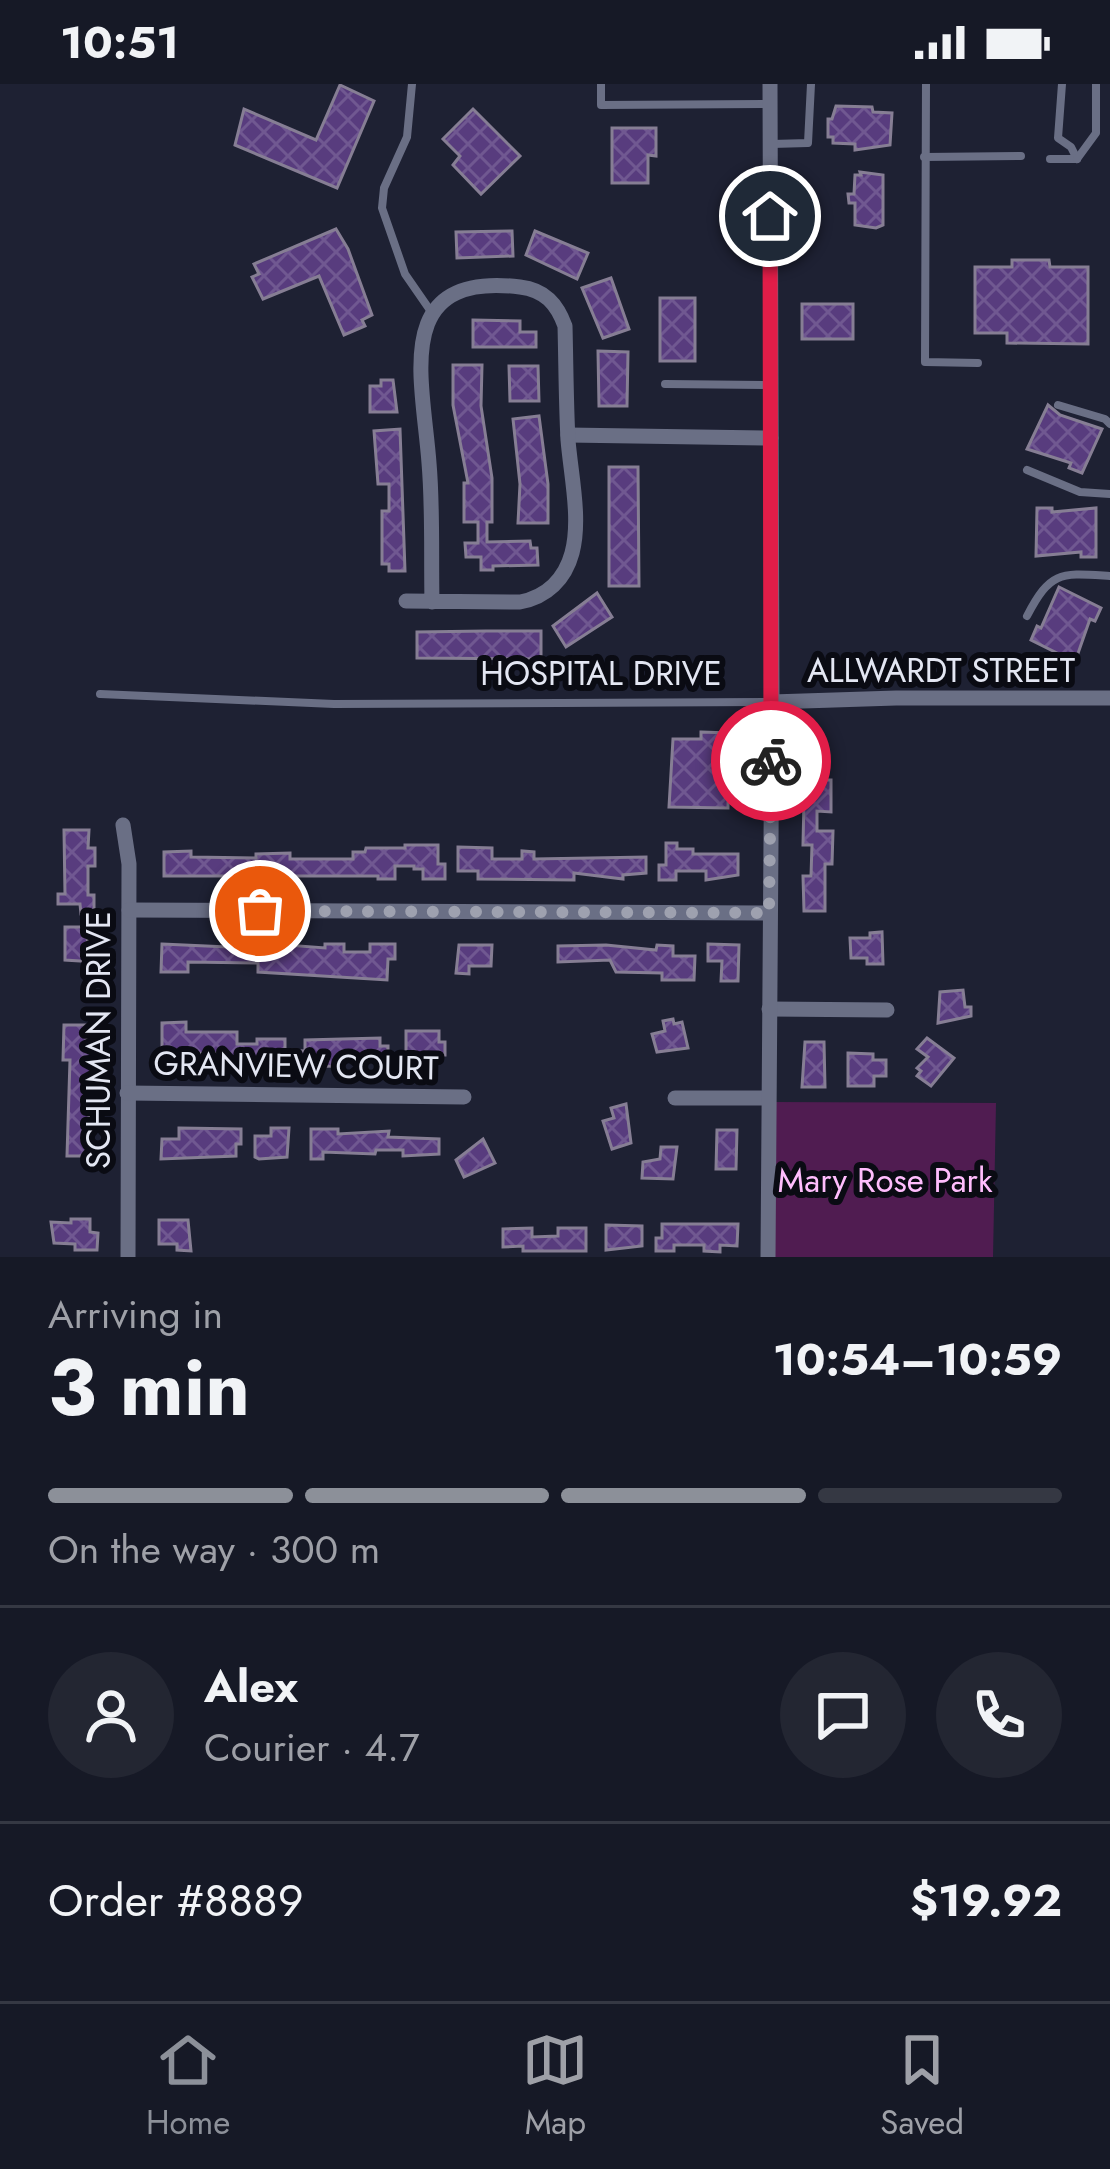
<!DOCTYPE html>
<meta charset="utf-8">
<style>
body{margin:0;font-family:Jost,sans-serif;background:#232632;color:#f1f3f6;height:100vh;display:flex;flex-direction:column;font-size:45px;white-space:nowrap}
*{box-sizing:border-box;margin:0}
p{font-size:39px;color:#9ea0a7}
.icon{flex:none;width:66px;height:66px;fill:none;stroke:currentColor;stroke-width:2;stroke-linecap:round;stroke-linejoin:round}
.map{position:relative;height:1173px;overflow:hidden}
.details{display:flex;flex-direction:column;background:#161926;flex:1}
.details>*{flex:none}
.pin{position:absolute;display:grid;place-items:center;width:102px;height:102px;color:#fff;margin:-51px;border:6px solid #fff;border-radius:50%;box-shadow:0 3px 12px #0007}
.courier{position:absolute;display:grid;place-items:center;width:120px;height:120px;margin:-60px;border:9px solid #e11d48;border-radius:50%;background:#fff;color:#222;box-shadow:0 3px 15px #0007}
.overview em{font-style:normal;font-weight:700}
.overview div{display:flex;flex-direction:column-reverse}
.overview{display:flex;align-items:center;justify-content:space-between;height:204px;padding:0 48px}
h1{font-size:78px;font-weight:700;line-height:90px}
.bar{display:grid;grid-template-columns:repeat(4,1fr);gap:18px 12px;align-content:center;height:144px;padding:0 48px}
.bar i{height:15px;border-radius:9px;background:#353843}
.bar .selected{background:#8c9099}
.bar p{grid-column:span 4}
.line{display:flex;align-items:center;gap:30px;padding:0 48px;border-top:3px solid #353843}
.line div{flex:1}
.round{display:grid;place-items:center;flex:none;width:126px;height:126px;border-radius:63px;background:#232632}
.status{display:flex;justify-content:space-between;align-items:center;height:84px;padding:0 60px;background:#161926;direction:ltr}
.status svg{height:33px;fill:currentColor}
.menu{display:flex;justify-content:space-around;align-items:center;height:168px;border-top:3px solid #353843;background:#161926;font-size:33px;color:#9ea0a7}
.menu a{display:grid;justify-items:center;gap:6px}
.menu .selected{color:#8c9099}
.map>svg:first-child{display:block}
</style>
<div class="status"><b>10:51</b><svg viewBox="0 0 49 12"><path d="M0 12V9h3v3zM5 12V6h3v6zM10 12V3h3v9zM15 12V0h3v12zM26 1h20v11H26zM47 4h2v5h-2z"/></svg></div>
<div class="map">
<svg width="1110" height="1173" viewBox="0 0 1110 1173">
<defs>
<pattern id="building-cross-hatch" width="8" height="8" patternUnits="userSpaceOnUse" patternTransform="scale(3)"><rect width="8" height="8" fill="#583c7e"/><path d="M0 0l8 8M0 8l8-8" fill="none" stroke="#705891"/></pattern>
</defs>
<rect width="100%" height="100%" fill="#1e2133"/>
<path fill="#501c51" d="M775,1018L996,1019L993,1173H774Z"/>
<g fill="url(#building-cross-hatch)" stroke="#867e94" stroke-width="3">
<path d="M340,1L374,17L337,104L235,61L244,25L316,56Z"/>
<path d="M836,22L872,23L873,28L892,29L890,61L855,66V60L833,59V53H828V35H832Z"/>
<path d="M473,25L520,72L481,110L453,81L460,72L443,55Z"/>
<path d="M612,44H656V72L648,71V99H612Z"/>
<path d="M860,88L883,91V141L876,144L855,141V119H849L848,110H854L855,91H861Z"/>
<path d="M336,145L348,165L372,231L362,236L365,242L344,251L319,192L263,215L252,193L259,190L254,180Z"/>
<path d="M512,147L513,172L457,174L456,148Z"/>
<path d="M535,147L588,169L577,195L526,171Z"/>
<path d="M1012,176H1049L1050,183H1088V260L1007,259V249H975V183H1012Z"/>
<path d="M611,194L629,245L603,254L582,204Z"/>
<rect x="660" y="214" width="35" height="63"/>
<rect x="802" y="220" width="51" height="35"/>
<path d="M473,236L520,237V248H536V263H473Z"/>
<path d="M598,267L628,268L627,322H599Z"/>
<path d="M453,281H482L481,322L492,394V438H487V458L530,457L531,464H537L538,481L493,482V486H481V473H466L465,459H478V438H464V399H468L453,321Z"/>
<path d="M509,282H538L539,317H510Z"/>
<path d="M381,296H393L397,328H370V302H381Z"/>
<path d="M1048,321L1060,331L1102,345L1082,389L1069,384L1071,379L1027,365Z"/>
<path d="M539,332L548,400V439H518L520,400L513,335Z"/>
<path d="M400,345L405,487H389V480H382V427H389V400H378L374,347Z"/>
<path d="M609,383H638L639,502H609Z"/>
<path d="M1037,424H1052V428L1096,424V473H1081V468L1036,472Z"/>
<path d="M1059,503L1101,524L1095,537L1090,535L1075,578L1031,556L1037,542L1041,544Z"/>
<path d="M597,509L612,533L566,563L553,542Z"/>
<path d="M486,547H541V575L417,574V548Z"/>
<path d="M701,648L729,649L728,724L669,723L673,655H701Z"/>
<path d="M802,650L817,651L820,696H831V728L817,727V747H833L832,780H825V827H804L803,792H811L812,761H803L804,715H810L811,684H801Z"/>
<path d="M64,746H89L88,764H95V782H88V811H94V830H81L80,820H58V810H65Z"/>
<path d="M666,759H677V765H693V770H738V791L706,796V787H676V796H659V781H666Z"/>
<path d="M405,761H438V780H445V795H423V785H414V782H395V795H378V792H164V768L191,767V773L256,774V770L290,769V775H353V768H365L366,764H405Z"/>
<path d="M458,763L492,764V775H522V767L534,768V775L646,773V789L623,791V795L574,789V796L478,795V787H458Z"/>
<path d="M65,843H87L88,863H95V878L65,876Z"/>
<path d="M882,848L883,880H867V874H851L850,854H870V849Z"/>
<path d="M162,860L274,865V860L325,864V860H344V868H370V860H395V875H388L387,896L258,888V879L188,878V888H161Z"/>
<path d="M708,860L739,861L738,897H721L722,877H708Z"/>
<path d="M459,861H492L491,882H469V890L456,889Z"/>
<path d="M606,861L656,866L657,861L673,862V872H695L694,896H662V889L616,888L610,876L558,878V862Z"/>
<path d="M963,906L965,923H971V932L938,939L940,908Z"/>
<path d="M673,935L674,940L682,938L688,964L657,968L652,950L665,947L663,937Z"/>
<path d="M186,938V948H237V960H257V955H285V966L305,967V956L380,954V962H388V977L342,975V982L257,983V973L221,974V969L186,970V981L162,982V939Z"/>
<path d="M64,941H86V961L97,962V977H91V1010H96V1025H89V1060H96V1072H67L70,976H63Z"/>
<path d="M406,947H439V958H445V971H406Z"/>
<path d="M927,954L954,974L931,1002L917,992L921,987L917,984L928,973L917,965Z"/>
<path d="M805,958H824L825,1003H802Z"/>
<path d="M848,969L873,970V976H886V992H874V1002H848Z"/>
<path d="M626,1020L631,1059L612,1065L603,1037L614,1034L611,1024Z"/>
<path d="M179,1044L241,1045V1060H236V1072L161,1075L162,1055H179Z"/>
<path d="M271,1044H289L287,1073L259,1075L255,1073V1052H271Z"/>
<path d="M311,1045H338V1050L389,1047L388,1053L439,1055V1070L403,1072V1066H376L375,1070L323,1068V1075H311Z"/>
<path d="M717,1046H737L736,1085H716Z"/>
<path d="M483,1055L495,1079L464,1093L456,1076Z"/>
<path d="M661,1063H677L673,1095L642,1094L643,1078L660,1075Z"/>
<path d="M71,1135H90V1148L98,1149L97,1166H75V1160L54,1159L51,1138L71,1139Z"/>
<path d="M159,1136H188L191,1167L177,1166V1160H159Z"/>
<path d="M662,1140H738L737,1162L720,1161V1168L704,1167V1161H674V1167H656V1154H662Z"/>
<path d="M606,1141L642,1142V1162L606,1166Z"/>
<path d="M532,1144V1153L558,1152V1144H586V1167H523V1162L503,1163V1145Z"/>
</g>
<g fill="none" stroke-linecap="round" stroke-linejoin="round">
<g stroke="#6a6f85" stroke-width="8">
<path d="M412,0L407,53L384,104L382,124L405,190L432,229"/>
<path d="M601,0V21L768,20"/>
<path d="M926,0L925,278L978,279"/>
<path d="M1062,0L1058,54L1071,63L1077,75"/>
<path d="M772,60L808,59L811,0"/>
<path d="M924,73L1021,72"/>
<path d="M1050,75H1077"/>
<path d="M1077,75L1096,49V0"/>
<path d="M665,300L769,301"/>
<path d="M1058,321L1105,335L1110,340"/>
<path d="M1027,386L1080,408L1110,410"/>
<path d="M1027,532C1051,486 1061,489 1110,492"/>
<path d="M100,610L334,620L771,618"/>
</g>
<g stroke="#6a6f85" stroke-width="15">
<path d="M568,351L771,354"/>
<path d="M406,517L520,518C547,513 565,495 572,469C581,435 571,392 568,356C566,318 566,280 565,242C557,220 545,206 520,203C390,187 423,296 429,379C433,425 431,472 432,518"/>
<path d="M772,618L896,614H1110"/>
<path d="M123,741L129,780L128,1173"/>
<path d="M129,826L769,829"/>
<path d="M769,925L887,926"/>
<path d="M127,1009L464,1013"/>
<path d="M675,1014H768"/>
<path d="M768,1173L772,618L770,0"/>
</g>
</g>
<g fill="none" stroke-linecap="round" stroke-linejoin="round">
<path stroke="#9ea1af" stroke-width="12" stroke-dasharray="0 21.6" d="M260,827L769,829L771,677"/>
<path stroke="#e11d48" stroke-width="15" d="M770,132L771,677"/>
</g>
<g text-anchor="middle" stroke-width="12" stroke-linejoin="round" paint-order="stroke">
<g font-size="33" fill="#e3e6f2" stroke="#0a0b13">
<text x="941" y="598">ALLWARDT STREET</text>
<text x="601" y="601">HOSPITAL DRIVE</text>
<text transform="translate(98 956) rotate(-90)" y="12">SCHUMAN DRIVE</text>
<text transform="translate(296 981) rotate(1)" y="12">GRANVIEW COURT</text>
</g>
<g font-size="33" fill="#ffbdfd" stroke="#0a0b13">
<text x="885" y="1108">Mary Rose Park</text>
</g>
</g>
</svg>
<div class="pin" style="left:260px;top:827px;background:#ea580c"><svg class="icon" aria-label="bag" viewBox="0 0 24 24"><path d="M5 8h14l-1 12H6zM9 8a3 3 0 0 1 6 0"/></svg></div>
<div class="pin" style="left:770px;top:132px;background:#1f2937"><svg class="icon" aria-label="home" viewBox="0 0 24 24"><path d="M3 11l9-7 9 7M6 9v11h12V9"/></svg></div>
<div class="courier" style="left:771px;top:677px"><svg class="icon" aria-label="bike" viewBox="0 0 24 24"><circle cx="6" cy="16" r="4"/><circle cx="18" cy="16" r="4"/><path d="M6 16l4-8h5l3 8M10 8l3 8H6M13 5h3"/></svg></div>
</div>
<section class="details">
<div class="overview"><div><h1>3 min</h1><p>Arriving in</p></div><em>10:54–10:59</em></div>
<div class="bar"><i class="selected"></i><i class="selected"></i><i class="selected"></i><i></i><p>On the way · 300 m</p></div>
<div class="line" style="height:216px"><a class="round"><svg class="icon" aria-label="person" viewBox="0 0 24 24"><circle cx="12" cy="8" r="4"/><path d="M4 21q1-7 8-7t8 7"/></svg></a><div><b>Alex</b><p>Courier · 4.7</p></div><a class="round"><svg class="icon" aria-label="chat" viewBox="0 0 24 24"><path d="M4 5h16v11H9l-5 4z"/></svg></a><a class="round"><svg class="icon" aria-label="phone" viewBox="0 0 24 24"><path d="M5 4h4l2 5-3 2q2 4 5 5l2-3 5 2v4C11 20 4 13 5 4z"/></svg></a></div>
<div class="line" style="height:156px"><div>Order #8889</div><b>$19.92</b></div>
</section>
<nav class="menu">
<a class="selected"><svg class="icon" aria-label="home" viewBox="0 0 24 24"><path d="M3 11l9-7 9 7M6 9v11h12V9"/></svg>Home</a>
<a><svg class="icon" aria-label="map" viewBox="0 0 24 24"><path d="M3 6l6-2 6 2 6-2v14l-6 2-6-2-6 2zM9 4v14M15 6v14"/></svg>Map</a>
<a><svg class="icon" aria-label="saved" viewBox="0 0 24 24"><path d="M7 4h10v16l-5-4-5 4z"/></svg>Saved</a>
</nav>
